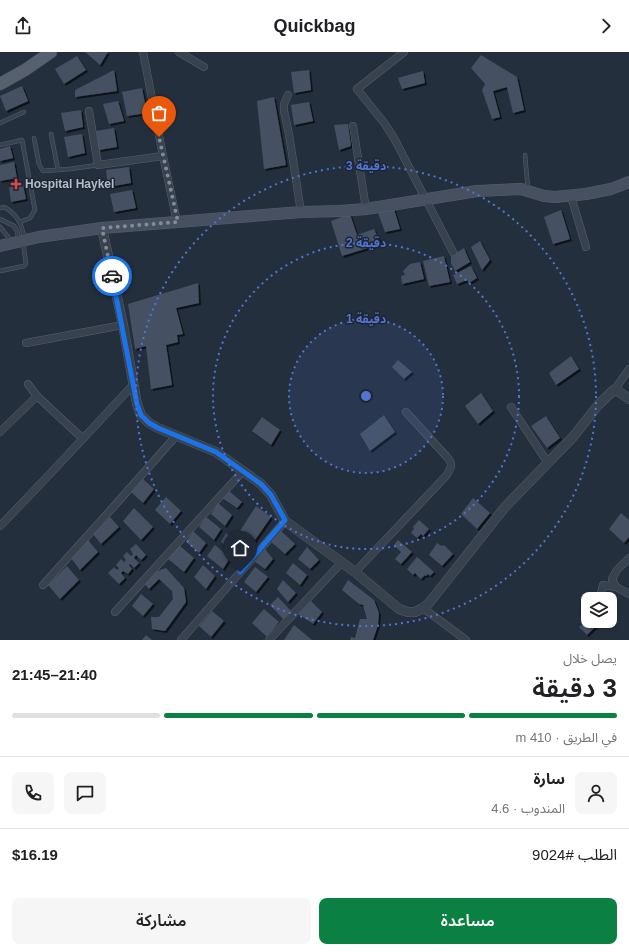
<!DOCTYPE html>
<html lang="ar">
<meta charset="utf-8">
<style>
body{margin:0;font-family:Helvetica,"Noto Sans Arabic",sans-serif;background:#f6f6f6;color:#202124;direction:rtl;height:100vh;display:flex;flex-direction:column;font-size:15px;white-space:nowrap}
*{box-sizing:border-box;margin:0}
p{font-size:13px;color:#757577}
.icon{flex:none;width:22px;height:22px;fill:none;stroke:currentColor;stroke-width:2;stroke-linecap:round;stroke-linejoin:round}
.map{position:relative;height:588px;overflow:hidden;direction:ltr}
.drawer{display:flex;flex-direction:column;background:#fff;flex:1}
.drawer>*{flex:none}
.tools{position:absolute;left:581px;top:540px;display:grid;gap:8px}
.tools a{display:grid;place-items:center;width:36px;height:36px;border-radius:8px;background:#fff;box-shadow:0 1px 3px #0004;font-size:20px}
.pin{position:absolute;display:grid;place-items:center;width:34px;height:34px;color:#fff;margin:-41px -17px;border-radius:50% 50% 50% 0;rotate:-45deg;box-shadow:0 0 4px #0007}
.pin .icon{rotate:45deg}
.courier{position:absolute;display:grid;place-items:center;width:40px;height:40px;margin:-20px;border:3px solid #1a73e8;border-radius:50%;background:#fff;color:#222;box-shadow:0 1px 5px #0007}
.head em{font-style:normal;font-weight:600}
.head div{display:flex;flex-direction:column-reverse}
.head{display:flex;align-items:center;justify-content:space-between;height:68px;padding:0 12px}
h1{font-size:26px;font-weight:600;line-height:30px}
.bar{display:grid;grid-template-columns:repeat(4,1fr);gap:6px 4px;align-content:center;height:48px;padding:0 12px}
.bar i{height:5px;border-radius:3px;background:#e0e0e0}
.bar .selected{background:#0b8043}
.bar p{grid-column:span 4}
.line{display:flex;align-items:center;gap:10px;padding:0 12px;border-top:1px solid #e0e0e0}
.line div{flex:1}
.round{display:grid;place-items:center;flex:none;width:42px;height:42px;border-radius:8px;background:#f6f6f6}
.primary-button{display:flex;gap:8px;margin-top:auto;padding:8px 12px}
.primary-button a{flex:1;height:46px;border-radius:8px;background:#0b8043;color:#fff;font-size:16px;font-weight:600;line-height:46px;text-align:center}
.primary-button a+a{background:#f6f6f6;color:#202124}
header{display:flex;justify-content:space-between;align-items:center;height:52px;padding:0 12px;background:#fff;font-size:18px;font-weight:600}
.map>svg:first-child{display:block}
</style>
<header><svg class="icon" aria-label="forward" viewBox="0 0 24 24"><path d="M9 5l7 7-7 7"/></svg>Quickbag<svg class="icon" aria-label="share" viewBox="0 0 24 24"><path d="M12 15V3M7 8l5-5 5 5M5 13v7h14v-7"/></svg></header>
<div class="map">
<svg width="629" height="588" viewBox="0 0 629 588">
<defs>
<filter id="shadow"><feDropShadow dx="2" dy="2" stdDeviation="0" flood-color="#0009"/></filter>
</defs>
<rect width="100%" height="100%" fill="#242f3e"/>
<g fill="#455162" filter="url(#shadow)">
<path d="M85,0H108L100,13Z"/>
<path d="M481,3L517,25L524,58L513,61L507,35L493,39L500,65L492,67L482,38L485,32L471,16Z"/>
<path d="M77,4L86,18L64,32L55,17Z"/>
<path d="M114,18L117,39L75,45V38Z"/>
<path d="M309,18L311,38L294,41L291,20Z"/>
<path d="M423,19L425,31L402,37L398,26Z"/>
<path d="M22,34L28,49L6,59L0,44Z"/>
<path d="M142,36L147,61L127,64L122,40Z"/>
<path d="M274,45L286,113L264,117L257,49Z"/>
<path d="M118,49L124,69L109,72L103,52Z"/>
<path d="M309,50L313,69L294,73L291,53Z"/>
<path d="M81,58L83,75L65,79L61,61Z"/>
<path d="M348,72L351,94L339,98L334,73Z"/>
<path d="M114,76L117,95L99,98L96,79Z"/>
<path d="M82,82L85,101L68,105L64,85Z"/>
<path d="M10,94L13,106L0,109V97Z"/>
<path d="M14,110L17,126L0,129V113Z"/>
<path d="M129,115L131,131L108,135L106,118Z"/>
<path d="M23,133L26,147L11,150L9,135Z"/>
<path d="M132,138L136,156L114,160L110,142Z"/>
<path d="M394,157L400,177L385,180L378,161Z"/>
<path d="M561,158L570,187L553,192L544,165Z"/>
<path d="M350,162L357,183L374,177L381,192L342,204L331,169Z"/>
<path d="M480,189L490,208L482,218L471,195Z"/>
<path d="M464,196L470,210L455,219L451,211V204Z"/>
<path d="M444,204L450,230L429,234L423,209Z"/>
<path d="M420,210L424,227L402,232L401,224L405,223L403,219L410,212Z"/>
<path d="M471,214L477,226L469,231L467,228L457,232L453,223Z"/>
<path d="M198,231L199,251L176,256L183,282L177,283L178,290L166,293L172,333L151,337L146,294L135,297L128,252Z"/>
<path d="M571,304L579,317L556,333L549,321Z"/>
<path d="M398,308L412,320L404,327L392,315Z"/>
<path d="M481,341L493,359L478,372L465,354Z"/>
<path d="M384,363L395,380L370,399L360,382Z"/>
<path d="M546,364L560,386L547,396L531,374Z"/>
<path d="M262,365L280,378L271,393L252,379Z"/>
<path d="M143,427L154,437L143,451L131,440Z"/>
<path d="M228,438L242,450L237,456L222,446Z"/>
<path d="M166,445L181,459L170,472L155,458Z"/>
<path d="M473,446L490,461L477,477L461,462Z"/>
<path d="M218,451L232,463L225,474L211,462Z"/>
<path d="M256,454L271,465L253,491L240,479Z"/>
<path d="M134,456L153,475L141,488L123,469Z"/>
<path d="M621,461L629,468V485L624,491L609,477Z"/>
<path d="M110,465L119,475L101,492L93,482Z"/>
<path d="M206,465L221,477L214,488L199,475Z"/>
<path d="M419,468L429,477L423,484L421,482L417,486L411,481L414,477L413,475Z"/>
<path d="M193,479L206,491L199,501L186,490Z"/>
<path d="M281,479L295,492L285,502L271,490Z"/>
<path d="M226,481L239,494L235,501L221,490Z"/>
<path d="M88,488L98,500L80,518L71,506Z"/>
<path d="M398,488L412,500L401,512L395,507L401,500L394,493Z"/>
<path d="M437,491L441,494L444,493L453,502L442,514L429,503Z"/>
<path d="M136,492L146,503L141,508L136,503L134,506L139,511L134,516L130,512L129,513L132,517L128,522L123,519L121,521L125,526L119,532L108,521L114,515L117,518L119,516L116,513L121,507L124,510L126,508L123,504L127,500L131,504L133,502L130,497Z"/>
<path d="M179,493L194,506L184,520L168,507Z"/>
<path d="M215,493L230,506L223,517L207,504Z"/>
<path d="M307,495L319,508L310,517L298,507Z"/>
<path d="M265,497L273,507L265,517L255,510Z"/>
<path d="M417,505L434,520L430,524L428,522L426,524L425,523L421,527L415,521L413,523L407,517Z"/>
<path d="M293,511L307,523L300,533L286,521Z"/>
<path d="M203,513L215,524L206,537L194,525Z"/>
<path d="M67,514L79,528L60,547L48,533Z"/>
<path d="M255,515L268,525L256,540L244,530Z"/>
<path d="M166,516L184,536L186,550L165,579L152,577L151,565H159L173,547L172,539L159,527L149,537L144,531L155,520Z"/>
<path d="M283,528L296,541L288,550L277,537Z"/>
<path d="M348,528L374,548L379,561L378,573L373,588H350L351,585L355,586L360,567H367L363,553L359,552L342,538Z"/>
<path d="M141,542L153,552L143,564L132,554Z"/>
<path d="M278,545L292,560L284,568L270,553Z"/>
<path d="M311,549L322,560L313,572L298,562Z"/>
<path d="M264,557L279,570L267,585L252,571Z"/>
<path d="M212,559L224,569L211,585L199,574Z"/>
<path d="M588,567V569H593L597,573L587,583L579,575Z"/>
<path d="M294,573L312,588H284Z"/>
<path d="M146,583L152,588H142Z"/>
</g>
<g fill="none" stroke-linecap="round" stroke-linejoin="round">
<g stroke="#565f6c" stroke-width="4.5">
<g id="service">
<path d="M0,71L24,60"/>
<path d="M51,82L58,118"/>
<path d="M34,86L39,112L43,119L70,117L98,113"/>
<path d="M0,93L22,88L35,158L30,166L20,170"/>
<path d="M525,103L528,138"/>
<path d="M0,156L4,155C17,162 22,172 24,186"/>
<path d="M0,167L14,174L17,179L19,188"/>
<path d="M0,175L12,190"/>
<path d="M0,219L24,214L26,212L23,190"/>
</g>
</g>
<g stroke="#565f6c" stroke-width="8">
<g id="minor">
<path d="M143,0L163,104L177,170"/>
<path d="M179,0L204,15"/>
<path d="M404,0L357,37L385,72L394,86L453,200"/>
<path d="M288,43L284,52V59L289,82L301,160"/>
<path d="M89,59L98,113L163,104"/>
<path d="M353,74L366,157"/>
<path d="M571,144L586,195"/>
<path d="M26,291L123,273"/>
<path d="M28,332L37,344"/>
<path d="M615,337L629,317"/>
<path d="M511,355L548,411"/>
<path d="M0,380L37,344L82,386"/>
<path d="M0,474C45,428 89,380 133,333"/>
<path d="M629,506L617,518L612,527L616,535L629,542"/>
<path d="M355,520L446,424C451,416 454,412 447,405L406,360"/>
<path d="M43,533L116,452L176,384"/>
<path d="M600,545L603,533L616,535"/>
<path d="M423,556L466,588"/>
<path d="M115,560L243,419"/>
<path d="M181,588L285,469"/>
<path d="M269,588L342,510"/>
</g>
</g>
<g stroke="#565f6c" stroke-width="10">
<path id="tertiary" d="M102,176L123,273L137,352L141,363L149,371L158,376L216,400L261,432L271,443L285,469L355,520L399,557L408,560H415L423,556L429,551L505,455L573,385L599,352L615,337L629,347"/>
</g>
<g stroke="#565f6c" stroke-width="12">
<path id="secondary" d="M0,194L39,185L102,176L301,160L340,159L366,157L477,139L521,137L544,144L555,145L586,142L611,137L629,130"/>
</g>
<g stroke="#414a57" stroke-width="13">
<path id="primary" d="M0,32L25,18L51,0"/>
</g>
<use href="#service" stroke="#38414e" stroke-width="3.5"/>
<use href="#minor" stroke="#38414e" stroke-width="7"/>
<use href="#tertiary" stroke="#38414e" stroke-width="9"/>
<use href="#secondary" stroke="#465061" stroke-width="11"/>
<use href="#primary" stroke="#56606e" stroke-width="12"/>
</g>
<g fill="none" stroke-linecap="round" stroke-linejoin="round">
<path stroke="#828b98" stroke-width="4" stroke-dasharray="0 7.2" d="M112,224L102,176L178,170L159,85"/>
<path stroke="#1a73e8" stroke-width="5" d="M112,224L137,352L141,363L149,371L158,376L216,400L261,432L271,443L285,468L240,520"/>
</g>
<circle cx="366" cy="344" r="77" fill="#5274d3" fill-opacity=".12"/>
<g fill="none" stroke="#5274d3" stroke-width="2" stroke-dasharray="2 4">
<circle cx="366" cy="344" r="77"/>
<circle cx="366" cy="344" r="153"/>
<circle cx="366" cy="344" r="230"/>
</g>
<path fill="#e0444e" stroke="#1d2633" stroke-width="1.5" d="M14 126h4v4h4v4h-4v4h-4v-4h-4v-4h4z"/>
<g text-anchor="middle" stroke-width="3" stroke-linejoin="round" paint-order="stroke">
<g font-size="12" font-weight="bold" fill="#b4bcc9" stroke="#1d2633" text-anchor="start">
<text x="25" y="136">Hospital Haykel</text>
</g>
</g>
<circle cx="366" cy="344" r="6" fill="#5274d3" stroke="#1d2633" stroke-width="2"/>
<g font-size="12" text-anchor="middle" font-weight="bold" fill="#5274d3" stroke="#1d2633" stroke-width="3" stroke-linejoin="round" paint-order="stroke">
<text x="366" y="118">3 دقيقة</text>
<text x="366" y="195">2 دقيقة</text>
<text x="366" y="271">1 دقيقة</text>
</g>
</svg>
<div class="tools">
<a><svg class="icon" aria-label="layers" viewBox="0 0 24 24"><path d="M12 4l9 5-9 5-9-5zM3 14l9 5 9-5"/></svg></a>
</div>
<div class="pin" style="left:159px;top:85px;background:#ea580c"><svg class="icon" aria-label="bag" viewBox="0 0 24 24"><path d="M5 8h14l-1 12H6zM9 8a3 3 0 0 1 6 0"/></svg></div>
<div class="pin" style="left:240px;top:520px;background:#1f2937"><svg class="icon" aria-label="home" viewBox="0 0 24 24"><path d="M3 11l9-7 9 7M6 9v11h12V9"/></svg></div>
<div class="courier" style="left:112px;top:224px"><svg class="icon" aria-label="car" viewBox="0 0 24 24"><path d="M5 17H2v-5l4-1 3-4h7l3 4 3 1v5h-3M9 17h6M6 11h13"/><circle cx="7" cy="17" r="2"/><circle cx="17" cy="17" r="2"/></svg></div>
</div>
<section class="drawer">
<div class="head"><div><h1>3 دقيقة</h1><p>يصل خلال</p></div><em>21:40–21:45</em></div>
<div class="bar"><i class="selected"></i><i class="selected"></i><i class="selected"></i><i></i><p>في الطريق · 410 m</p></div>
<div class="line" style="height:72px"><a class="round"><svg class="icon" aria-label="person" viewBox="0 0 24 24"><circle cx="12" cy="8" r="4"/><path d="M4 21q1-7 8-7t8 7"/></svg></a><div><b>سارة</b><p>المندوب · 4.6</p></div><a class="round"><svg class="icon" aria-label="chat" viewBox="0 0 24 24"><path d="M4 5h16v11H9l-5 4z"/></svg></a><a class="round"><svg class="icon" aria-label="phone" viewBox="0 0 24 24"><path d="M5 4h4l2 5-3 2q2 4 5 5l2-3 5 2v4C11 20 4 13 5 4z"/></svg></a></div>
<div class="line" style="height:52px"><div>الطلب #9024</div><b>$16.19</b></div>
<div class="primary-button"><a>مساعدة</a><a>مشاركة</a></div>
</section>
